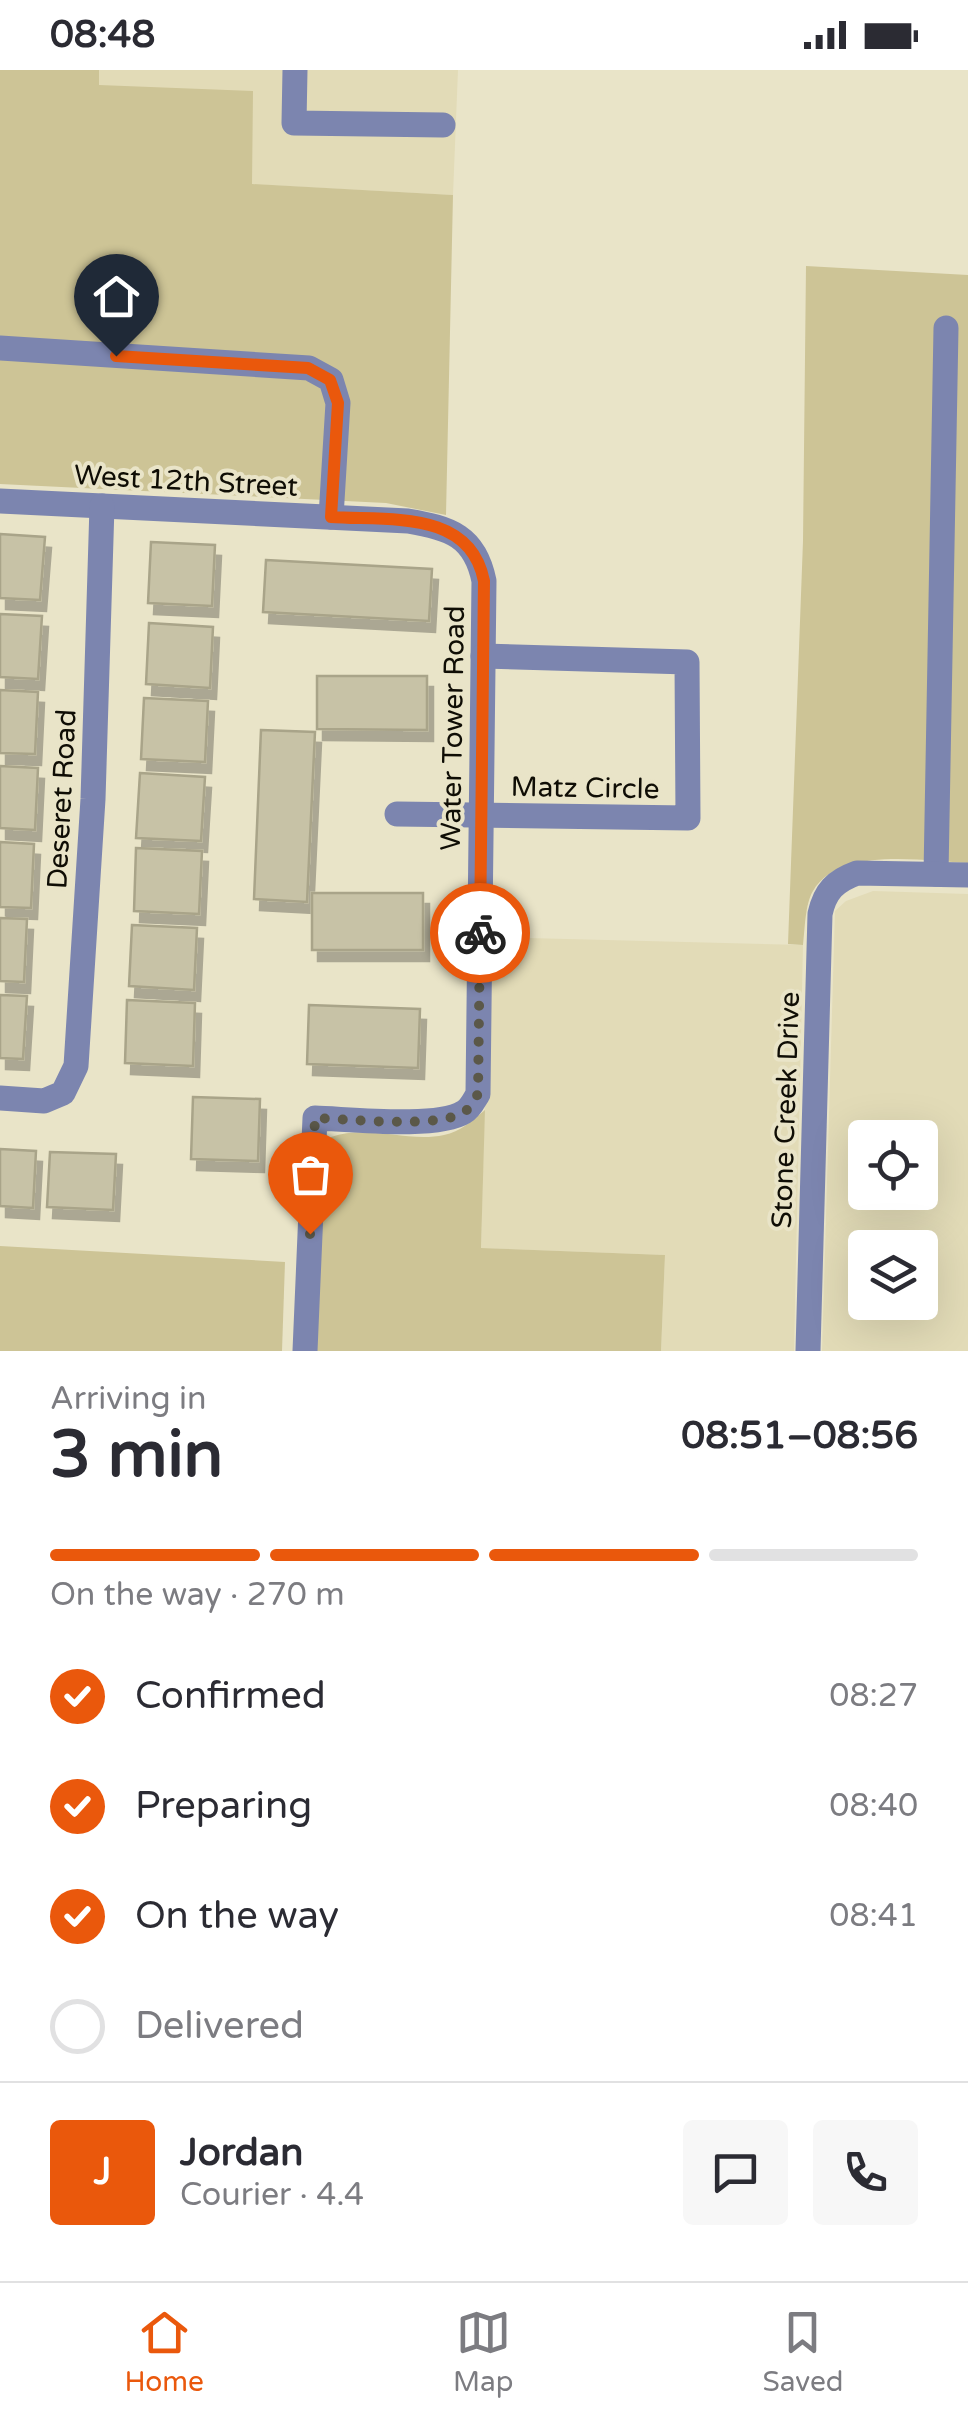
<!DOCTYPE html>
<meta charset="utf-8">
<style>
body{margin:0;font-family:"Varela Round",sans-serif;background:#f7f7f7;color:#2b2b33;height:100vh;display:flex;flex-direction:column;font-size:38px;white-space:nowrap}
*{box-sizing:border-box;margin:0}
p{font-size:32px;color:#7c7c81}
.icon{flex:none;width:55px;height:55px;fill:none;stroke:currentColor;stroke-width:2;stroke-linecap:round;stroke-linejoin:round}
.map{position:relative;height:1281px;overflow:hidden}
.side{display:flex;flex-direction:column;background:#fff;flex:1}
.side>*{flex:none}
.buttons{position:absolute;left:848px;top:1050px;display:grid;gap:20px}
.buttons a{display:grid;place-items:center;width:90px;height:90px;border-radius:10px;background:#fff;box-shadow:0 10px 40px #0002;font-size:50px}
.pin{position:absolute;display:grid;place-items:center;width:85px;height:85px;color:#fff;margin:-102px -42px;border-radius:50% 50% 50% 0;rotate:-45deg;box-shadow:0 0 10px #0007}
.pin .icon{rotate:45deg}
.courier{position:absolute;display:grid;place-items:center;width:100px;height:100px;margin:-50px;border:8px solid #ea580c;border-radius:50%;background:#fff;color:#222;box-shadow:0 2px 12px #0007}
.head em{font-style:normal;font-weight:700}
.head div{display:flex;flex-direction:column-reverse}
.head{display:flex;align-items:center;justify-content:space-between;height:170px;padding:0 50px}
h1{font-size:65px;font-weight:700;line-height:75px}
.bar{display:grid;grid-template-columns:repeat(4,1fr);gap:15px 10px;align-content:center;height:120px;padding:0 50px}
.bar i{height:12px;border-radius:8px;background:#e1e1e2}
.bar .selected{background:#ea580c}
.bar p{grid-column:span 4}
.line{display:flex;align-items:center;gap:25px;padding:0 50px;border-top:2px solid #e1e1e2}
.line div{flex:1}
.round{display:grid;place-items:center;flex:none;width:105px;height:105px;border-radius:10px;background:#f7f7f7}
ol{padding:0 50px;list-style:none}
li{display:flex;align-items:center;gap:30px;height:110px}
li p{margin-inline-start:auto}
li .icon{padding:10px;border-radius:50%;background:#ea580c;color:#fff;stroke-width:4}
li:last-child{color:#7c7c81}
li i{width:55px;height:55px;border:5px solid #e1e1e2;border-radius:50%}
.status{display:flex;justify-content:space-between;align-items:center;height:70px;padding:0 50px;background:#fff;direction:ltr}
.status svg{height:28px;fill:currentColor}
.tabs{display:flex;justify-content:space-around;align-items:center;height:140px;border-top:2px solid #e1e1e2;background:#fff;font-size:28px;color:#7c7c81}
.tabs a{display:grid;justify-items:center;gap:5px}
.tabs .selected{color:#ea580c}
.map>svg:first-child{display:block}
</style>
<div class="status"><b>08:48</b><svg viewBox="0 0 49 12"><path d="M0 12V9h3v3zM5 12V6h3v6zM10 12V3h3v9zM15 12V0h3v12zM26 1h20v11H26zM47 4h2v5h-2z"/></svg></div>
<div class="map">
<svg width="968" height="1281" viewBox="0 0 968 1281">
<defs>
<filter id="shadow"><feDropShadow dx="6" dy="11" stdDeviation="0" flood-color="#0004"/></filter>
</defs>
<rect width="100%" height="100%" fill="#e9e4c8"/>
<g fill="#e2dbb7" fill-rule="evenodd">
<path d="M99,0H458L453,125L251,114L98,15Z"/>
<path d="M873,821L968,824V1281H822L835,841L846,831ZM865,1068H920V1122H865ZM865,1178H920V1232H865Z"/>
<path d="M489,867L803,875L794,1281H661L665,1185L481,1178Z"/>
</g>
<g fill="#cdc496">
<path d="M0,0H99V15L253,21L252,114L453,125L446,445L386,433L0,414Z"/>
<path d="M806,196L968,205V793C923,791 839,776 813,821C805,834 805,859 803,875L788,874L803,471Z"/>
<path d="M485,1040L481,1178L665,1185L661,1281H313L322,1084L331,1067C369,1054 408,1073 444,1065C460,1062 473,1050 485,1040Z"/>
<path d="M0,1176L285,1192L282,1281H0Z"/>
</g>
<g fill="#c7c2a6" stroke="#a9a489" stroke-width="2.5" filter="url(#shadow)">
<path d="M0,464L45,467L40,530L0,528Z"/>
<path d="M151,472L215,475L212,536L148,533Z"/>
<path d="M266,490L432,499L429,551L263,542Z"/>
<path d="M0,544L42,546L38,609L0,607Z"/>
<path d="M149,553L213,557L210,618L146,614Z"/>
<path d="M317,606H427V660L317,659Z"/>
<path d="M0,620L38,622L35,684L0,683Z"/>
<path d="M144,628L208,631L205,692L141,689Z"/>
<path d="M261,660L315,662L307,832L254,829Z"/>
<path d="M0,696L38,698L35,760L0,758Z"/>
<path d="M140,703L205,707L201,771L136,768Z"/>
<path d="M0,772L34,774L31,838L0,837Z"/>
<path d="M136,778L202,781L199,844L134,841Z"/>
<rect x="312" y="823" width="111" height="57"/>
<path d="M0,848L27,849L24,912L0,911Z"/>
<path d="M132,855L197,858L194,920L129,916Z"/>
<path d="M0,925L27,926L23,989L0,988Z"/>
<path d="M127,930L195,933L193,996L125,993Z"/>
<path d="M309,935L420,939L418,998L307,994Z"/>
<path d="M193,1027L260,1029L258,1091L191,1089Z"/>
<path d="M0,1079L36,1081L33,1138L0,1136Z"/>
<path d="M50,1082L116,1084L113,1140L47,1137Z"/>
</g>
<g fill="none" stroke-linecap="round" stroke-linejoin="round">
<g stroke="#7c85af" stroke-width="25">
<path d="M295,0L294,53L443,55"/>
<path d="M0,278L309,298L331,310L338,333L331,447"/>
<path d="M0,431L408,451C450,458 475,466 484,511L478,1024C474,1030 471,1038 464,1042C437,1059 349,1049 315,1048L305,1281"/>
<path d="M397,744L688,748L687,592L483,586"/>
<path d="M936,804L946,258"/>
<path d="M0,1028L44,1031L63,1023L76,996L93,729L102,436"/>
<path d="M808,1281L820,844C825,821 835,811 857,803L968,805"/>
</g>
</g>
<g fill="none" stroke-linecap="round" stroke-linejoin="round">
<path stroke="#5b5849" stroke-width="10" stroke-dasharray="0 18" d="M310,1164L315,1048C349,1049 438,1059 464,1042C471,1038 474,1030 478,1024L480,863"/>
<path stroke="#ea580c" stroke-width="12" d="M116,286L308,298L330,310L338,333L331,447C388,451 470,439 484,511L480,863"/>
</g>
<g text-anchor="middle" stroke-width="8" stroke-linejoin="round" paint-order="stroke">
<g font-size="28" fill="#0f0d05" stroke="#e9e4c8">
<text transform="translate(186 410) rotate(3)" y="10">West 12th Street</text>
<text transform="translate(452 658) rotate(-89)" y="10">Water Tower Road</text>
<text transform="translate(585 717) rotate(1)" y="10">Matz Circle</text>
<text transform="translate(61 729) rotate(-87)" y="10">Deseret Road</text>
<text transform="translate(785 1040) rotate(-88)" y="10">Stone Creek Drive</text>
</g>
</g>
</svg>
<div class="buttons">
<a><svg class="icon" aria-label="locate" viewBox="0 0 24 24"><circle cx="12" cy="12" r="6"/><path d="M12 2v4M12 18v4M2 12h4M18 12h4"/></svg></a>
<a><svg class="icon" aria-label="layers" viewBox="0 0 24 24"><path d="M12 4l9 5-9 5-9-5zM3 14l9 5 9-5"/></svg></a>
</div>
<div class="pin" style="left:310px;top:1164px;background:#ea580c"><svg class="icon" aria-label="bag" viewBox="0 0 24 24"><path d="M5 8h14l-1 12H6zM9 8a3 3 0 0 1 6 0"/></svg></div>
<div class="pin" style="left:116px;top:286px;background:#1f2937"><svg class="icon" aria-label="home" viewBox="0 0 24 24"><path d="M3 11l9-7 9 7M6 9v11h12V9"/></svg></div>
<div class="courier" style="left:480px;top:863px"><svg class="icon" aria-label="bike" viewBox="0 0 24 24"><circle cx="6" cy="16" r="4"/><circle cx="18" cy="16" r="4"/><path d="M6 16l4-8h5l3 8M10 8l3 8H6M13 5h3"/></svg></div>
</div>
<section class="side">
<div class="head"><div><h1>3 min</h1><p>Arriving in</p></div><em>08:51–08:56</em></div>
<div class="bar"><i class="selected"></i><i class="selected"></i><i class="selected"></i><i></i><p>On the way · 270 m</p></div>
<ol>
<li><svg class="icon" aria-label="check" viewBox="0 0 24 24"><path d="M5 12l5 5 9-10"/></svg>Confirmed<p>08:27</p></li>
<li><svg class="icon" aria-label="check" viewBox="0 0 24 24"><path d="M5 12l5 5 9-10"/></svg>Preparing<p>08:40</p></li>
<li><svg class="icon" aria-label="check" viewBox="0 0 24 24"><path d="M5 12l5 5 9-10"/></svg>On the way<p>08:41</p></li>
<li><i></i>Delivered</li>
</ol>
<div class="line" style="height:180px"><b class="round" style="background:#ea580c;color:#fff">J</b><div><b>Jordan</b><p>Courier · 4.4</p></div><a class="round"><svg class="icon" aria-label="chat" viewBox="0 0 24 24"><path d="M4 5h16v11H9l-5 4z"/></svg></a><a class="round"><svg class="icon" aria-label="phone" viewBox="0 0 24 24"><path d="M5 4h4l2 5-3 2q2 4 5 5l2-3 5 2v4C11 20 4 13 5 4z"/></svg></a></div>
</section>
<nav class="tabs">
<a class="selected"><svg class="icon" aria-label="home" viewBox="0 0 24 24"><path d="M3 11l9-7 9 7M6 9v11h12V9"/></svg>Home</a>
<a><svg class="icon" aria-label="map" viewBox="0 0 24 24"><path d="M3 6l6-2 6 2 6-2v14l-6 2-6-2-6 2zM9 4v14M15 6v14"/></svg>Map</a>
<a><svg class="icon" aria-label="saved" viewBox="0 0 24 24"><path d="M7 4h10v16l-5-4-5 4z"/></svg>Saved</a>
</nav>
